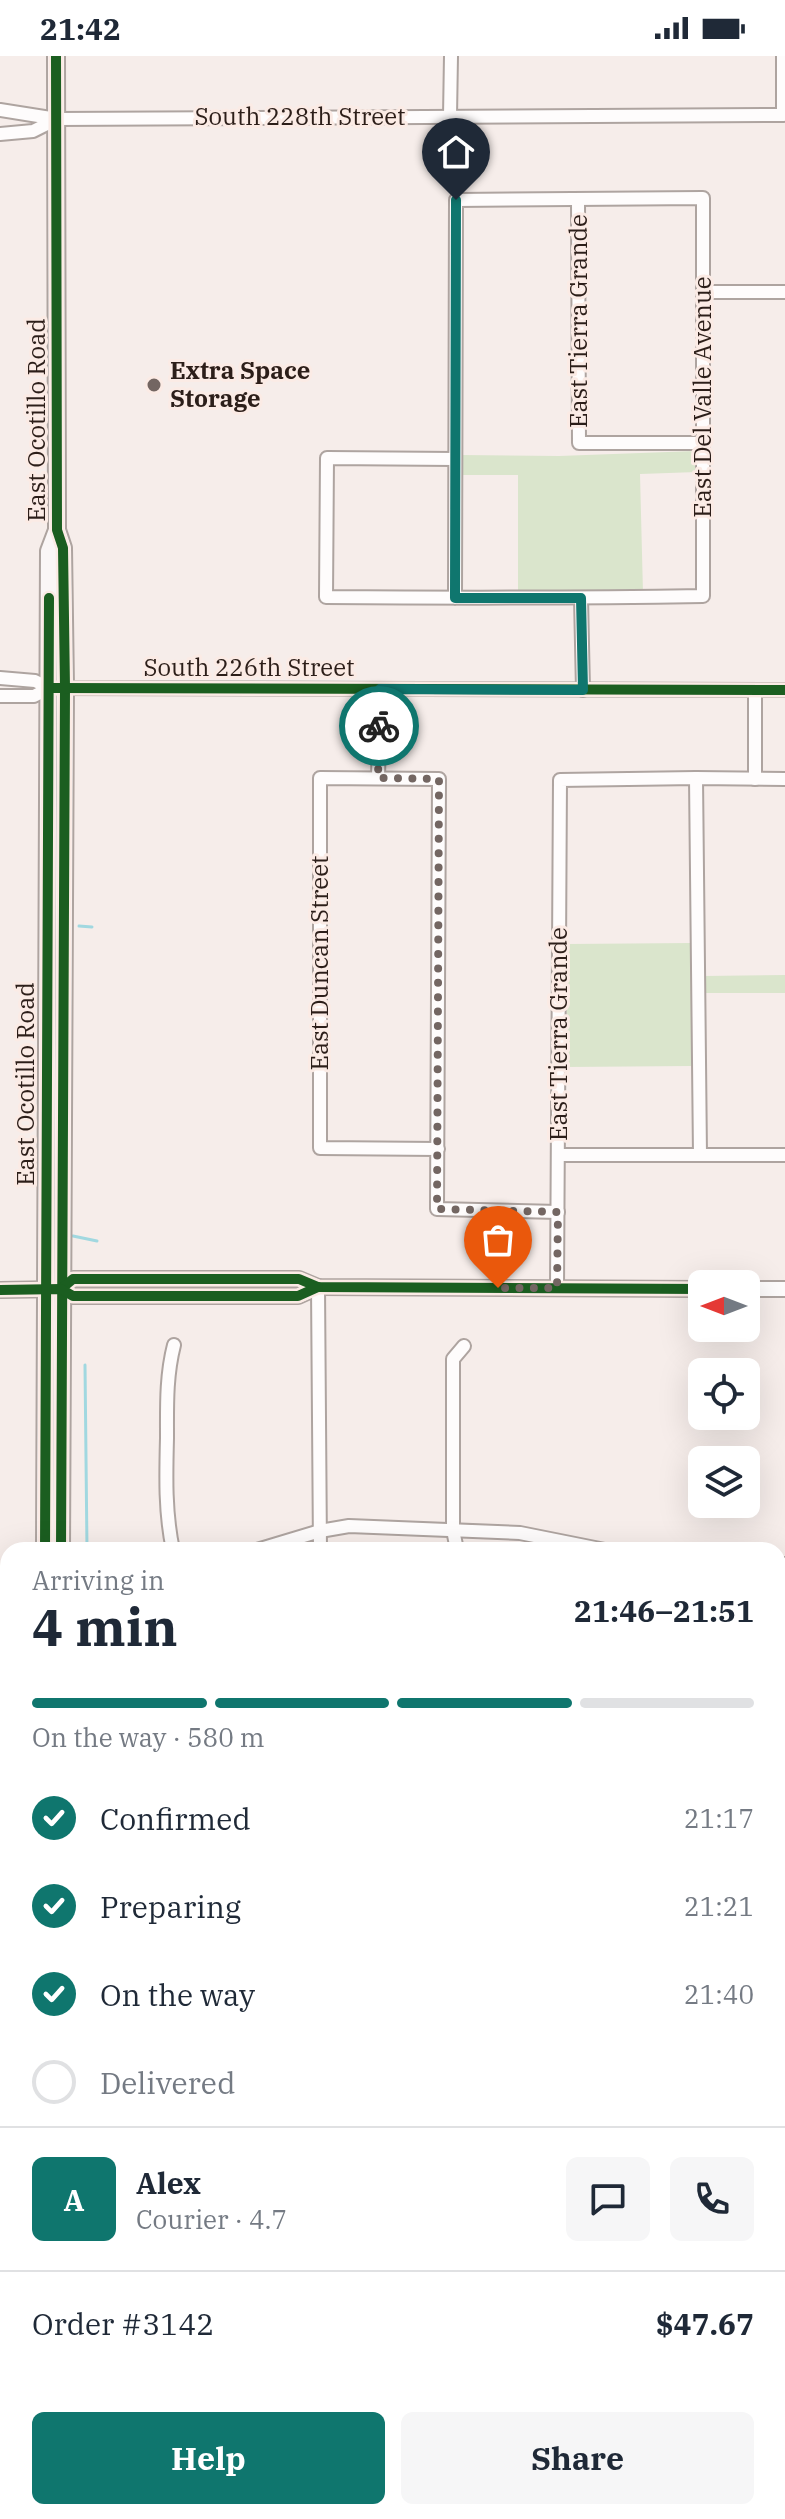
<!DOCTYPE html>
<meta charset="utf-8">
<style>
body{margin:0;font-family:"IBM Plex Serif",serif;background:#f6f6f7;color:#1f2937;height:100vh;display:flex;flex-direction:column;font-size:30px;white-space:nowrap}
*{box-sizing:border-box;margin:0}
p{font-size:26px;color:#747a83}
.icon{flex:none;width:44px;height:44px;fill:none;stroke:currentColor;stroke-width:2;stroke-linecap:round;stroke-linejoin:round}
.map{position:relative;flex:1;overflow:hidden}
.side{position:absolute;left:0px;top:1486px;width:786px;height:978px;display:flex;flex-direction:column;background:#fff;border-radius:24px 24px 0 0;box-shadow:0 8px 32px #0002}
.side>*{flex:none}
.needle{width:52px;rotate:270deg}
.tools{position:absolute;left:688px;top:1214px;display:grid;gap:16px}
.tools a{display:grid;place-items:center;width:72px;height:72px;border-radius:12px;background:#fff;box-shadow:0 8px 32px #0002;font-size:40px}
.pin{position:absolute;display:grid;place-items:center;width:68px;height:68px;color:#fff;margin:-82px -34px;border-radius:50% 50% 50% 0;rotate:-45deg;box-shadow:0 0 8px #0007}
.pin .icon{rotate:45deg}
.courier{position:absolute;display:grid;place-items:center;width:80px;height:80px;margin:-40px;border:6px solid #0f766e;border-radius:50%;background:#fff;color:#222;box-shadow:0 2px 10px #0007}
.head em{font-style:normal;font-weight:700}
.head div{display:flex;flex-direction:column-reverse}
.head{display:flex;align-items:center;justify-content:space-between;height:136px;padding:0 32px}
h1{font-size:52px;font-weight:700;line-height:60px}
.bar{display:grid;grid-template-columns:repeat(4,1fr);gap:12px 8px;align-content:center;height:96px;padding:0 32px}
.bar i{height:10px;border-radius:6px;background:#e0e1e3}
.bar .current{background:#0f766e}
.bar p{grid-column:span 4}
.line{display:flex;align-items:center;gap:20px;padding:0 32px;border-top:2px solid #e0e1e3}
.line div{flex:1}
.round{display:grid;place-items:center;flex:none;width:84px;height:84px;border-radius:12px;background:#f6f6f7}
ol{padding:0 32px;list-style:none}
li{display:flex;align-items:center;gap:24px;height:88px}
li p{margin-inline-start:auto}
li .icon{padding:8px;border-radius:50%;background:#0f766e;color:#fff;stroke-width:4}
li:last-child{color:#747a83}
li i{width:44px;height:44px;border:4px solid #e0e1e3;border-radius:50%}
.primary-button{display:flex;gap:16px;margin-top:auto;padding:16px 32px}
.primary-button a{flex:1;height:92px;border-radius:12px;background:#0f766e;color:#fff;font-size:32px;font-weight:700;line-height:92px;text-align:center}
.primary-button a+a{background:#f6f6f7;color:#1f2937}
.status{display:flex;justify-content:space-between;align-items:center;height:56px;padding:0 40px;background:#fff;direction:ltr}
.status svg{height:22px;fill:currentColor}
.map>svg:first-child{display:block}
</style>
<div class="status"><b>21:42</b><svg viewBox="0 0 49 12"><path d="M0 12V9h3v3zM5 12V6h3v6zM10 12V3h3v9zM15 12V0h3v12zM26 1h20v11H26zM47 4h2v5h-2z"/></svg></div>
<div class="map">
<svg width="785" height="2463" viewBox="0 0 785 2463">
<rect width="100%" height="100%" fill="#f6edea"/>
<g fill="#dae5cc">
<path d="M695,395L697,399V416L640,418L643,537L518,535V419H461V399L559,400Z"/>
<path d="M692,887L691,1010L566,1011L567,888Z"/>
<path d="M785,919V937H704V920Z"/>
<path d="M0,1777L8,1778V2392H0V2343L5,2337V1801L0,1800Z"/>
<rect x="778" y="1782" width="7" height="149"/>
<path d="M67,2456H180L177,2463H67Z"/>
</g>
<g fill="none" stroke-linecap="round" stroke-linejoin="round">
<g stroke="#a1d8e0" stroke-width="3">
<path d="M79,870L92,871"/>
<path d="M73,1180L97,1185"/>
<path d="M85,1309L87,1494"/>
</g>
<g stroke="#aea4a0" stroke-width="16">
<g id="minor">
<path d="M0,54L57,63L783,59V0"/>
<path d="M450,60L451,0"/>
<path d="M0,78L33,75L57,63"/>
<path d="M578,143L579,387H703"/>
<path d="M703,236H785"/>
<path d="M455,403L327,402L326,541C452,542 577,542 703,540V142L456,144L455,542"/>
<path d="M581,542L583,634"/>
<path d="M0,622L35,625L49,632L785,634"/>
<path d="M755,634V723"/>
<path d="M0,640H34L49,632"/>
<path d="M378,722L380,633"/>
<path d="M696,722L700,1099"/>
<path d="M438,1093L320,1092V722L439,723C439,866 438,1009 437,1153L558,1156"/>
<path d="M559,1099H785"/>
<path d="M318,1231L320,1494"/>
<path d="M557,1232L560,724L696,722L785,723"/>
<path d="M173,1494C165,1457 166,1420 167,1382C167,1351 166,1320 174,1289"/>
<path d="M257,1494L320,1475L349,1470L520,1477L605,1494"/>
<path d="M457,1494L453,1474V1303L464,1290"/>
<path d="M778,1509L785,1508"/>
<path d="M0,1758H8"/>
<path d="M0,1772H8"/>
<path d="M0,2411H8"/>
<path d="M213,2456L221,2463"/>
<path d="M435,2456V2463"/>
<path d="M572,2456V2463"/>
<path d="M711,2456V2463"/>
</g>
</g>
<g stroke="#aea4a0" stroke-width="18">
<g id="tertiary">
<path d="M61,1233L73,1223H299L318,1231L702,1233"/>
<path d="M746,1233H785"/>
<path d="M0,1234L61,1233L73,1240H298L318,1231"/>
</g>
</g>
<g stroke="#aea4a0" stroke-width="20">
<g id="secondary">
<path d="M56,0L57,474L63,492L65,632L61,1494"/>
<path d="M45,1494L49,495L57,474"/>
<path d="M50,2463V2456"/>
</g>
</g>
<use href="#minor" stroke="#fefcfc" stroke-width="12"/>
<use href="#tertiary" stroke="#fefcfc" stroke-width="14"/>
<use href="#secondary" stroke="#faf6f6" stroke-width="16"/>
<g stroke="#fbebe5" stroke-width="15">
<g id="cycleway">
<path d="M56,0L57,474L63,492L65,632L61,1494"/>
<path d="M53,632L785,634"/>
<path d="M61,1233L73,1223H299L318,1231L702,1233"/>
<path d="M0,1234L61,1233L73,1240H298L318,1231"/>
<path d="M45,1494L49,542"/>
</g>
</g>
<use href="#cycleway" stroke="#1b5e20" stroke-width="10"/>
</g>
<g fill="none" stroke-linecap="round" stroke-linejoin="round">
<path stroke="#736662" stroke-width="8" stroke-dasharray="0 14.4" d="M379,670L378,722L439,723L437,1153L558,1156L557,1232H498"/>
<path stroke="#0f766e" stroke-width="10" d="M379,670L380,633L583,634L581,542H455L456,144"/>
</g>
<circle fill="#736662" stroke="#fbebe5" stroke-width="3" cx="154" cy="329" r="8"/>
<g text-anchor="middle" stroke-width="6" stroke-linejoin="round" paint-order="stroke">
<g font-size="24" fill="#2c1e19" stroke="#fbebe5">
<text x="300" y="69">South 228th Street</text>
<text transform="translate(579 265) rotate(-90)" y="8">East Tierra Grande</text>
<text transform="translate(703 341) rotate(-90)" y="8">East Del Valle Avenue</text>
<text transform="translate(37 364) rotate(-90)" y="8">East Ocotillo Road</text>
<text x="249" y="620">South 226th Street</text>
<text transform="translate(320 907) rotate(-90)" y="8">East Duncan Street</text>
<text transform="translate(559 978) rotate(-90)" y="8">East Tierra Grande</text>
<text transform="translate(26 1028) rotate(-90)" y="8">East Ocotillo Road</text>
</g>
<g font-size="24" font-weight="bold" fill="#2c1e19" stroke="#fbebe5" text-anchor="start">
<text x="170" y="323">Extra Space<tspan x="170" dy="28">Storage</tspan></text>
</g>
</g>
</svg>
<div class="tools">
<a><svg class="needle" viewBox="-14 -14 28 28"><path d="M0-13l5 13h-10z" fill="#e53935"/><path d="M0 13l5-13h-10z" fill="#747a83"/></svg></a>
<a><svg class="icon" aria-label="locate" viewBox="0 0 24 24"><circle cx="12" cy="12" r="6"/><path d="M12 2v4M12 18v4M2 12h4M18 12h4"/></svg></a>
<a><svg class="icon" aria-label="layers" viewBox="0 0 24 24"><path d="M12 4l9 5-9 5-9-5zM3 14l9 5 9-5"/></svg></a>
</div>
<div class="pin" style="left:498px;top:1232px;background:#ea580c"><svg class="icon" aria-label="bag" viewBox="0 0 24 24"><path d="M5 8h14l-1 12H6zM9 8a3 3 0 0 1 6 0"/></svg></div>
<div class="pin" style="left:456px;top:144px;background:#1f2937"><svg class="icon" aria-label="home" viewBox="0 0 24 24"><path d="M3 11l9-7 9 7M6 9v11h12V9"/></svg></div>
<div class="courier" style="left:379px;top:670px"><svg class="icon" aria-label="bike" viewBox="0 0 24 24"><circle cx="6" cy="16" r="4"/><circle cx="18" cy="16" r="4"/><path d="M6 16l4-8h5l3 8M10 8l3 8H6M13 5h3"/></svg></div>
<section class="side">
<div class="head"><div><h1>4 min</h1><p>Arriving in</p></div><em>21:46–21:51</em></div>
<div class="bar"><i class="current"></i><i class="current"></i><i class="current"></i><i></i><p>On the way · 580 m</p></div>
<ol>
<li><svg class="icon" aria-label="check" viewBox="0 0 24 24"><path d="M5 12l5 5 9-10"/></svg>Confirmed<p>21:17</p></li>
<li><svg class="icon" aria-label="check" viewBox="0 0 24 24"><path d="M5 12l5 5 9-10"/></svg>Preparing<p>21:21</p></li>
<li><svg class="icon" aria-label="check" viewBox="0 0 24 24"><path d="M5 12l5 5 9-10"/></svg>On the way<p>21:40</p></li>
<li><i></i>Delivered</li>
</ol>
<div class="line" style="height:144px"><b class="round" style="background:#0f766e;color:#fff">A</b><div><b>Alex</b><p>Courier · 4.7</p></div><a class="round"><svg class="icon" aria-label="chat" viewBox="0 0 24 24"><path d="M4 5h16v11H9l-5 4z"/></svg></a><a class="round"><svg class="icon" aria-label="phone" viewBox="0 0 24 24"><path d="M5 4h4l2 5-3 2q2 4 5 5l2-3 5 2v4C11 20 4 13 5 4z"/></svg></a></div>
<div class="line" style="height:104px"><div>Order #3142</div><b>$47.67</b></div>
<div class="primary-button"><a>Help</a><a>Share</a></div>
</section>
</div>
